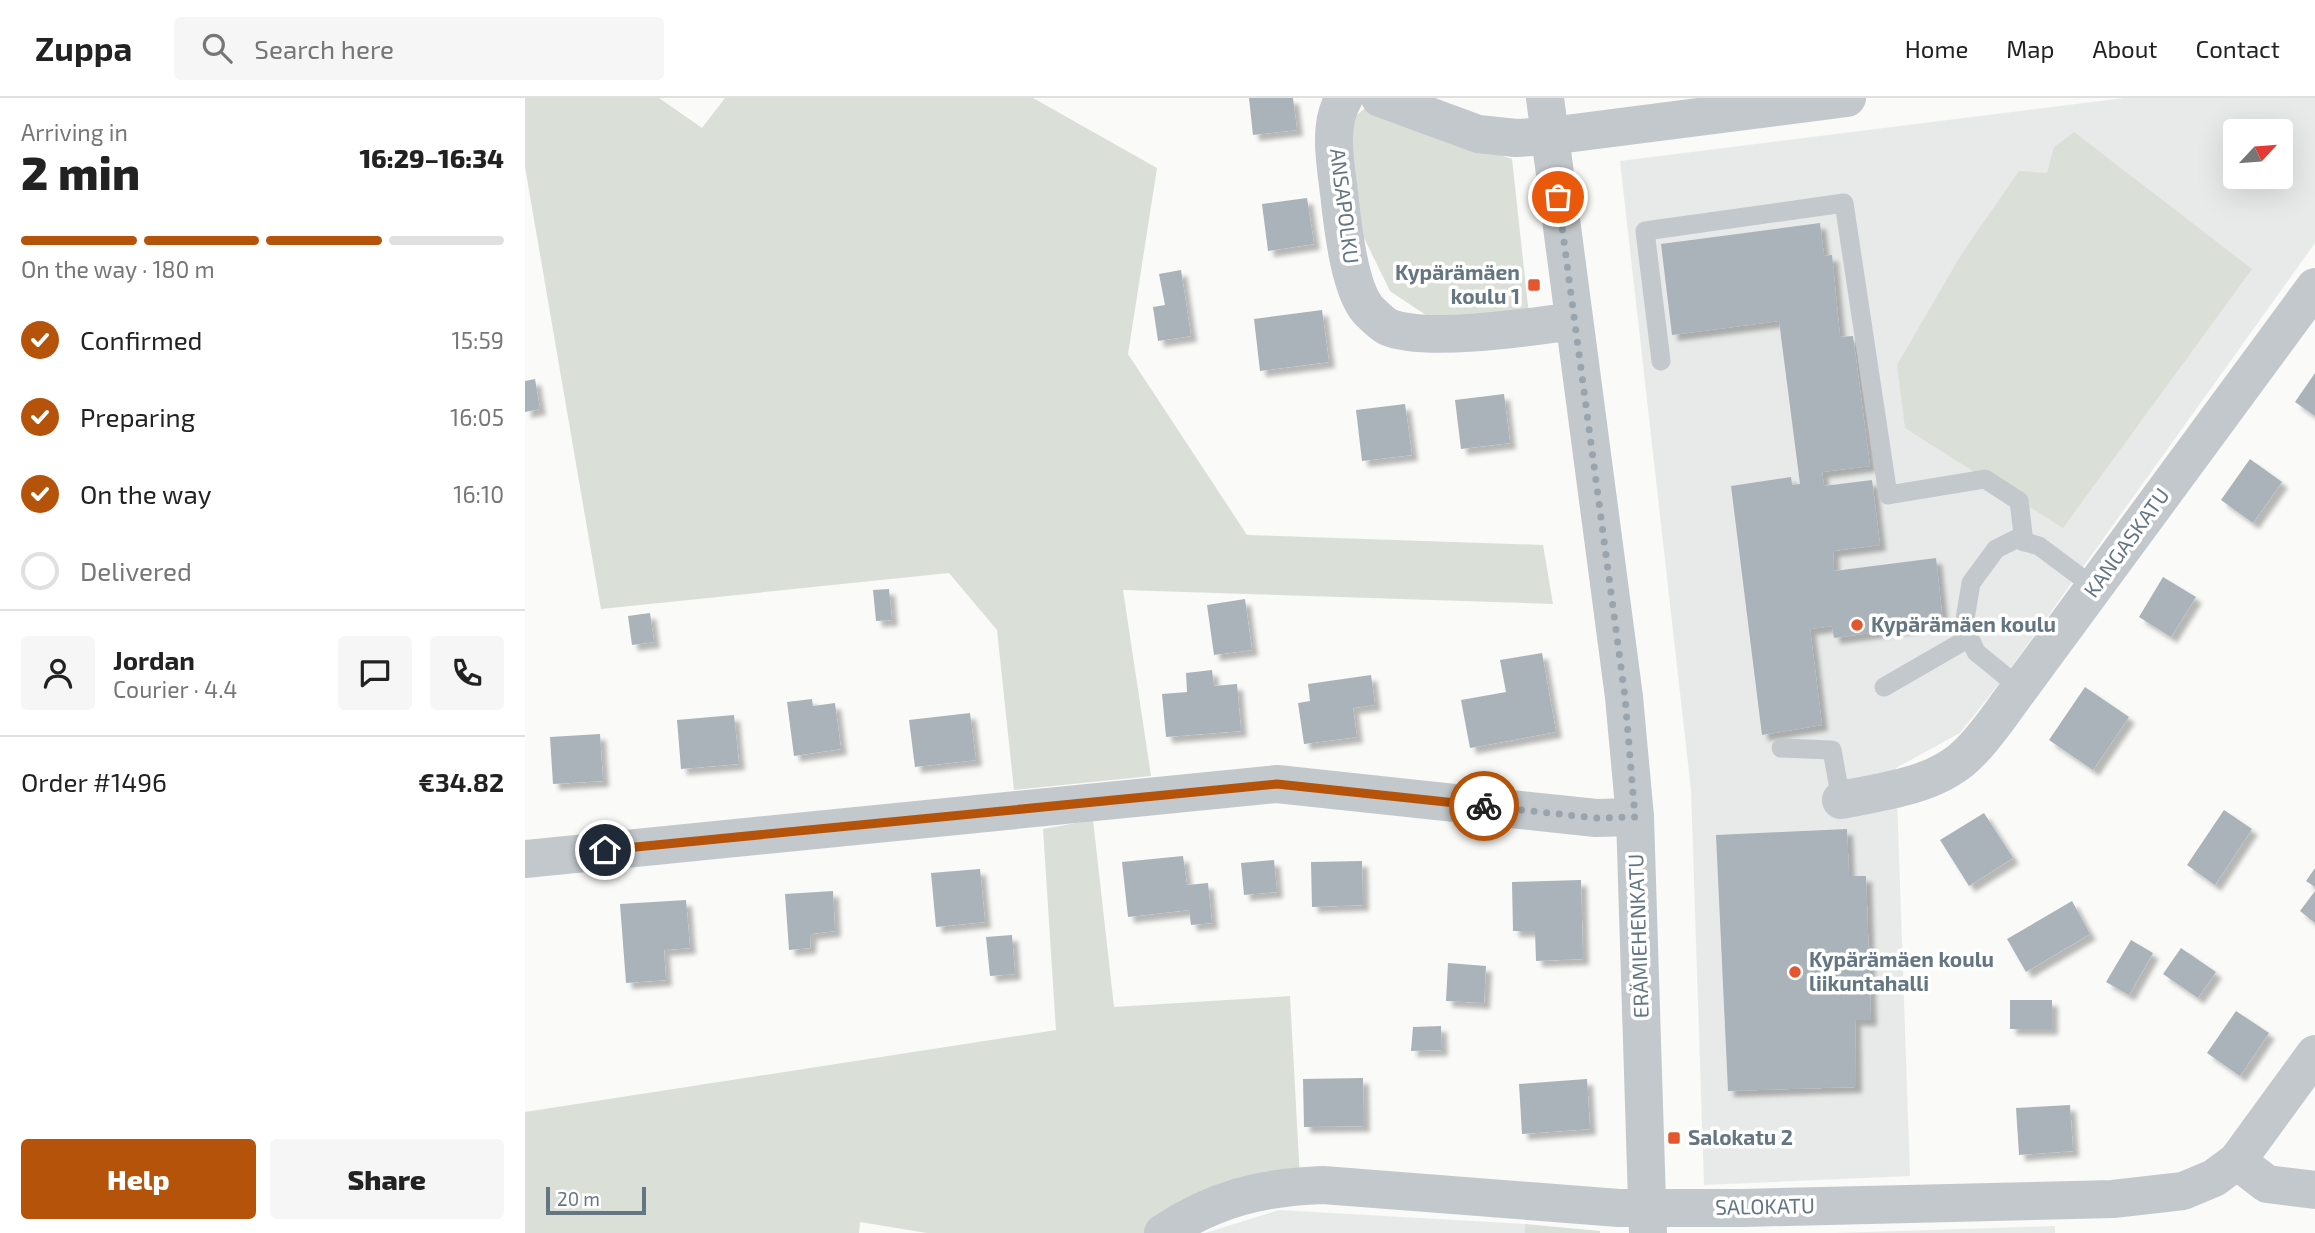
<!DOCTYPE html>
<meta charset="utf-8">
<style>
body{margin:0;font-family:"Exo 2",sans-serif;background:#f6f6f6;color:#222;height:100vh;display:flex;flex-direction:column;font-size:26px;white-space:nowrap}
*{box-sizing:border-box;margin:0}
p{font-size:23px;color:#767676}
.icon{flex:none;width:38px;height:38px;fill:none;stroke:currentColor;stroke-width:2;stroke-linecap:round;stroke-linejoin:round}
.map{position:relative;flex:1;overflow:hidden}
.details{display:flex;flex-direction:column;background:#fff;width:525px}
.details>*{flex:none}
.needle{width:46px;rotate:64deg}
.buttons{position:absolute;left:1698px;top:21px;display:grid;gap:14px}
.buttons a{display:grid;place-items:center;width:70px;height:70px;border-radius:7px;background:#fff;box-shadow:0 7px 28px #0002;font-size:35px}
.scale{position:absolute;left:21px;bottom:18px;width:100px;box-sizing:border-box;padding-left:7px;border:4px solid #657683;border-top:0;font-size:19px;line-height:24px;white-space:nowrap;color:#657683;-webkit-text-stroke:5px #fff;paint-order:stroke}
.pin{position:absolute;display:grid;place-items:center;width:60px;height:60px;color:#fff;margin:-30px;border:4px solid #fff;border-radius:50%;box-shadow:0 2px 7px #0007}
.courier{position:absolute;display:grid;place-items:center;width:70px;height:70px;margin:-35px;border:5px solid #b45309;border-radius:50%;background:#fff;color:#222;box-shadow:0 2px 9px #0007}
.summary em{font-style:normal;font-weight:800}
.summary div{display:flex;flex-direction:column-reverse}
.summary{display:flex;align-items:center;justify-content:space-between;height:119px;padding:0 21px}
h1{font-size:46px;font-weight:800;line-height:52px}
.bar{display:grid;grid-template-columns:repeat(4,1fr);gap:10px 7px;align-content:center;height:84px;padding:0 21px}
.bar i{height:9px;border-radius:5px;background:#e0e0e0}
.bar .on{background:#b45309}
.bar p{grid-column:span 4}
.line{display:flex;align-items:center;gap:18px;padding:0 21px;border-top:2px solid #e0e0e0}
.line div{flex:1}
.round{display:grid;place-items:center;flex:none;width:74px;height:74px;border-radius:7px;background:#f6f6f6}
ol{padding:0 21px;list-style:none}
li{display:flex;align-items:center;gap:21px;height:77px}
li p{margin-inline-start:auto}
li .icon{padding:7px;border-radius:50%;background:#b45309;color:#fff;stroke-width:4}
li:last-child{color:#767676}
li i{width:38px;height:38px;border:4px solid #e0e0e0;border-radius:50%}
.primary-button{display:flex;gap:14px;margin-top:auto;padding:14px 21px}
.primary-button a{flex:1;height:80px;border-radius:7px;background:#b45309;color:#fff;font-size:28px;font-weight:800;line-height:80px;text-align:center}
.primary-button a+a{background:#f6f6f6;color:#222}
header{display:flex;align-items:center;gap:42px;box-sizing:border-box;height:98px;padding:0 35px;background:#fff;border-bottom:2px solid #e0e0e0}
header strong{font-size:33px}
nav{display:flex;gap:38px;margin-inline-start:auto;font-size:24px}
.search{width:490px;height:63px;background:#f6f6f6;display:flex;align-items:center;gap:18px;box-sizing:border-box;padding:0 24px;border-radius:7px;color:#767676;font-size:26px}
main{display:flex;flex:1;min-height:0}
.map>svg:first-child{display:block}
</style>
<header>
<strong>Zuppa</strong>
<div class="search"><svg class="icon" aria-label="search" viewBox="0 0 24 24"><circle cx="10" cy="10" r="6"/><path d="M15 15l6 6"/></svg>Search here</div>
<nav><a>Home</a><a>Map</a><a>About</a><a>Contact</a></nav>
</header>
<main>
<section class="details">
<div class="summary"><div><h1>2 min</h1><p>Arriving in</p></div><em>16:29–16:34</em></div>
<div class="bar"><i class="on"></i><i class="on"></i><i class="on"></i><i></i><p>On the way · 180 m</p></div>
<ol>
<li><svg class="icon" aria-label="check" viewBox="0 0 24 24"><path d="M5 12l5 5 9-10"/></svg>Confirmed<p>15:59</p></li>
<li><svg class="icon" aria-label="check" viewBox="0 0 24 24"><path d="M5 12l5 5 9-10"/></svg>Preparing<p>16:05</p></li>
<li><svg class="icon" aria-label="check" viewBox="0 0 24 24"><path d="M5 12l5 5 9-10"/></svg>On the way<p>16:10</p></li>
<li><i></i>Delivered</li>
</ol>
<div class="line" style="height:126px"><a class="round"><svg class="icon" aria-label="person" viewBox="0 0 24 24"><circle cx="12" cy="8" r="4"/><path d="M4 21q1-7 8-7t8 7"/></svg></a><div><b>Jordan</b><p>Courier · 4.4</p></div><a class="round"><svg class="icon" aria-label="chat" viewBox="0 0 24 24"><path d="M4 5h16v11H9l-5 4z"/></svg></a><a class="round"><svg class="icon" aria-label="phone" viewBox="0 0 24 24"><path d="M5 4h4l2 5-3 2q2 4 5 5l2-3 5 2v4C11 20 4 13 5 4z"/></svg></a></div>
<div class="line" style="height:91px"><div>Order #1496</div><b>€34.82</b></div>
<div class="primary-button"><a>Help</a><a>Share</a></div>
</section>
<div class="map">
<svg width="1790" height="1135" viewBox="0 0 1790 1135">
<defs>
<filter id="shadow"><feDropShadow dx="6" dy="6" stdDeviation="2" flood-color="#0004"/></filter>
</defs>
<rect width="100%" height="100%" fill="#fafaf8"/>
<g fill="#e8e9e9" fill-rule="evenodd">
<path d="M1599,0H1790V145L1480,578L1435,635L1371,670L1385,1078L1179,1087L1166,692L1095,63ZM1710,33H1755V79H1710Z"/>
<path d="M754,1112L1000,1126V1135H680Z"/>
<path d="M1530,1128V1135H1310Z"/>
</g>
<g fill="#dadfd7">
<path d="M0,0H134L177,30L200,0H508L632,70L603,256L722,437L1018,447L1028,506L598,492L626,678L489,692L472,532L424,475L76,511L0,69Z"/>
<path d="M843,8L907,35L987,61L1004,217L911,224L865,193L839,140L829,132L824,23Z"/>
<path d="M1549,34L1727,171L1538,430L1380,330L1372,267L1436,157L1494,73L1522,75L1529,49Z"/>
<path d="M568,722L589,909L765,898L775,1081L624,1135H402L335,1124L334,1135H0V1014L531,932L518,731Z"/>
<path d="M1000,1126L1075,1133V1135H1000Z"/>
</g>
<g fill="#aab3b9" filter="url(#shadow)">
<path d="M724,0H768L772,32L728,37Z"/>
<path d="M782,100L789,146L743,153L737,106Z"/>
<path d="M1295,125L1299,158L1307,157L1315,239L1328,238L1345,368L1297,374L1299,388L1347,382L1355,447L1308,453L1309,473L1411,460L1418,525L1309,540L1307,528L1285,531L1297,627L1237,637L1206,388L1266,379L1267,387L1275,386L1254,223L1147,237L1136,146Z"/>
<path d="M656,172L666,238L633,243L628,209L640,207L634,176Z"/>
<path d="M797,212L804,264L735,273L729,221Z"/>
<path d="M1790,275V318L1770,304Z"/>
<path d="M10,281L15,311L0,314V283Z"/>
<path d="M979,296L985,345L936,351L930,302Z"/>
<path d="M880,306L887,357L837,363L831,312Z"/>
<path d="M1725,361L1757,384L1728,425L1696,402Z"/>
<path d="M1638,479L1671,499L1646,539L1614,519Z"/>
<path d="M364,491L367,522L351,523L348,492Z"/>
<path d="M720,501L727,552L689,557L682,507Z"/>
<path d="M125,515L129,544L107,547L103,518Z"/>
<path d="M1017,555L1031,634L945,650L936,602L981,594L975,562Z"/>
<path d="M687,572L689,588L712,586L716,633L641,639L637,596L662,594L661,575Z"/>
<path d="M846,577L850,607L828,610L832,639L779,646L773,605L785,603L783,586Z"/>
<path d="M1560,589L1604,619L1568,672L1524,642Z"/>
<path d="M287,601L288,608L310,605L316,651L269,658L262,604Z"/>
<path d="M445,615L451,662L390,669L384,622Z"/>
<path d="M209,617L214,666L156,671L152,622Z"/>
<path d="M75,636L78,683L28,686L25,639Z"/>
<path d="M1699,712L1727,731L1690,787L1662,767Z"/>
<path d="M1459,715L1488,760L1444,788L1415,742Z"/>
<path d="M1322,731L1324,778H1341L1346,922H1330L1331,989L1203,993L1191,737Z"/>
<path d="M658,758L662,787L683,785L687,825L666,827L664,812L603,819L597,764Z"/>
<path d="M749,762L752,794L719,797L716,765Z"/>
<path d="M837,763L838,807L787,809L786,764Z"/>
<path d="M1790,770V789L1781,783Z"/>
<path d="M455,771L460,824L411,829L406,775Z"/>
<path d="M1056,782L1058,861L1011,863L1010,833H988L987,784Z"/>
<path d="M308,793L310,833L286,836L285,850L264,852L260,796Z"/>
<path d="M1790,793V825L1775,813Z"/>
<path d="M161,802L165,850L139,852L141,882L101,885L95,806Z"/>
<path d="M1547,803L1565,836L1501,874L1482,841Z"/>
<path d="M487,837L490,876L465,878L461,839Z"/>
<path d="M1606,842L1628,855L1604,897L1581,884Z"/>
<path d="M1656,850L1691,874L1673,900L1638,876Z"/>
<path d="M923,865L961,868L959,905L921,903Z"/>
<rect x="1485" y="902" width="42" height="29"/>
<path d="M1711,913L1744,935L1715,978L1682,955Z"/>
<path d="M916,928L917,952L886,953L888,929Z"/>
<path d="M838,980L839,1028L779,1029L778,981Z"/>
<path d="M1062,981L1065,1031L997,1036L994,986Z"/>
<path d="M1545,1007L1548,1053L1494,1057L1491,1010Z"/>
</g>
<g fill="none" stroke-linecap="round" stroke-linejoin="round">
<g stroke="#c3c8cc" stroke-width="19">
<path d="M1136,263L1120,133L1319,105L1363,397L1460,381L1494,403L1499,444"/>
<path d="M1359,589L1444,540"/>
<path d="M1495,590L1451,554L1439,527L1446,485L1471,451L1491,441L1514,448L1569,489"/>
<path d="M1256,650L1307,652L1316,702"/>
</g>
<g stroke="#c3c8cc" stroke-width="38">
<path d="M819,0C801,29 812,72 815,104C818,131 825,191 843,212C848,217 857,226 863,229C901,245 1006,229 1049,223"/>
<path d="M855,0L953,36L991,40L1025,38L1322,0"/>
<path d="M1316,702C1359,693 1413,688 1445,654C1464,635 1479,611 1495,590L1790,189"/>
<path d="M0,761L752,686L1071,720L1110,719"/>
<path d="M1712,1063L1742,1086L1790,1092"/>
<path d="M638,1135C689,1101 737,1089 798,1087L1094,1110H1217L1588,1101L1658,1093L1689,1080L1712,1063L1790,956"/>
</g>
<path stroke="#c3c8cc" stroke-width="38" d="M1020,0L1099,599L1110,719L1123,1135"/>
</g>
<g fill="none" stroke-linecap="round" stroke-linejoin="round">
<path stroke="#99a4ac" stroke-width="7" stroke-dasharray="0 12.6" d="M959,708L1071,720L1110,719L1100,599L1033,99"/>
<path stroke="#b45309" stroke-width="9" d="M80,752L752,686L959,708"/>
</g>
<g fill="#e4572e" stroke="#fff" stroke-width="2.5">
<rect x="1002" y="180" width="14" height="14" rx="3.5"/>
<circle cx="1332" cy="527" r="7"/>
<circle cx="1270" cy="874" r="7"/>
<rect x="1142" y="1033" width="14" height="14" rx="3.5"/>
</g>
<g text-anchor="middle" stroke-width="7" stroke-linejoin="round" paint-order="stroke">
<g font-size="21" fill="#657683" stroke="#fff">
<text transform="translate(819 108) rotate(83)" y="7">ANSAPOLKU</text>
<text transform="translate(1602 445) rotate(-54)" y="7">KANGASKATU</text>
<text transform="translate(1114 838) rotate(-92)" y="7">ERÄMIEHENKATU</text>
<text transform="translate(1240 1109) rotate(-1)" y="7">SALOKATU</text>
</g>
<g font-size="21" font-weight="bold" fill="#657683" stroke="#fff" text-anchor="start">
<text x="995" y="182" text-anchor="end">Kypärämäen<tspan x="995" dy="24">koulu 1</tspan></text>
<text x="1346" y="534">Kypärämäen koulu</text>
<text x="1284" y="869">Kypärämäen koulu<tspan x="1284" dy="24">liikuntahalli</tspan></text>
<text x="1163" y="1047">Salokatu 2</text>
</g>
</g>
</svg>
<div class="buttons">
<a><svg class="needle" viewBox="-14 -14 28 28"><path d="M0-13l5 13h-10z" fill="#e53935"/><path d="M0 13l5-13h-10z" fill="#767676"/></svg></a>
</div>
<div class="scale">20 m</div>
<div class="pin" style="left:1033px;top:99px;background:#ea580c"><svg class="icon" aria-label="bag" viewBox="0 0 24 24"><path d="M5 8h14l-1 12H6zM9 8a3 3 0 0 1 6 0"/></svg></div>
<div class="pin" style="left:80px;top:752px;background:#1f2937"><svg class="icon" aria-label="home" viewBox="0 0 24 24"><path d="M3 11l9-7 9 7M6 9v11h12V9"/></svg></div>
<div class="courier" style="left:959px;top:708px"><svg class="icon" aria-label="bike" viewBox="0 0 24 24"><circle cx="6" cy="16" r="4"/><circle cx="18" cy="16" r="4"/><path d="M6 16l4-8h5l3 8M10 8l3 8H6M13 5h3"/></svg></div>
</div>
</main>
